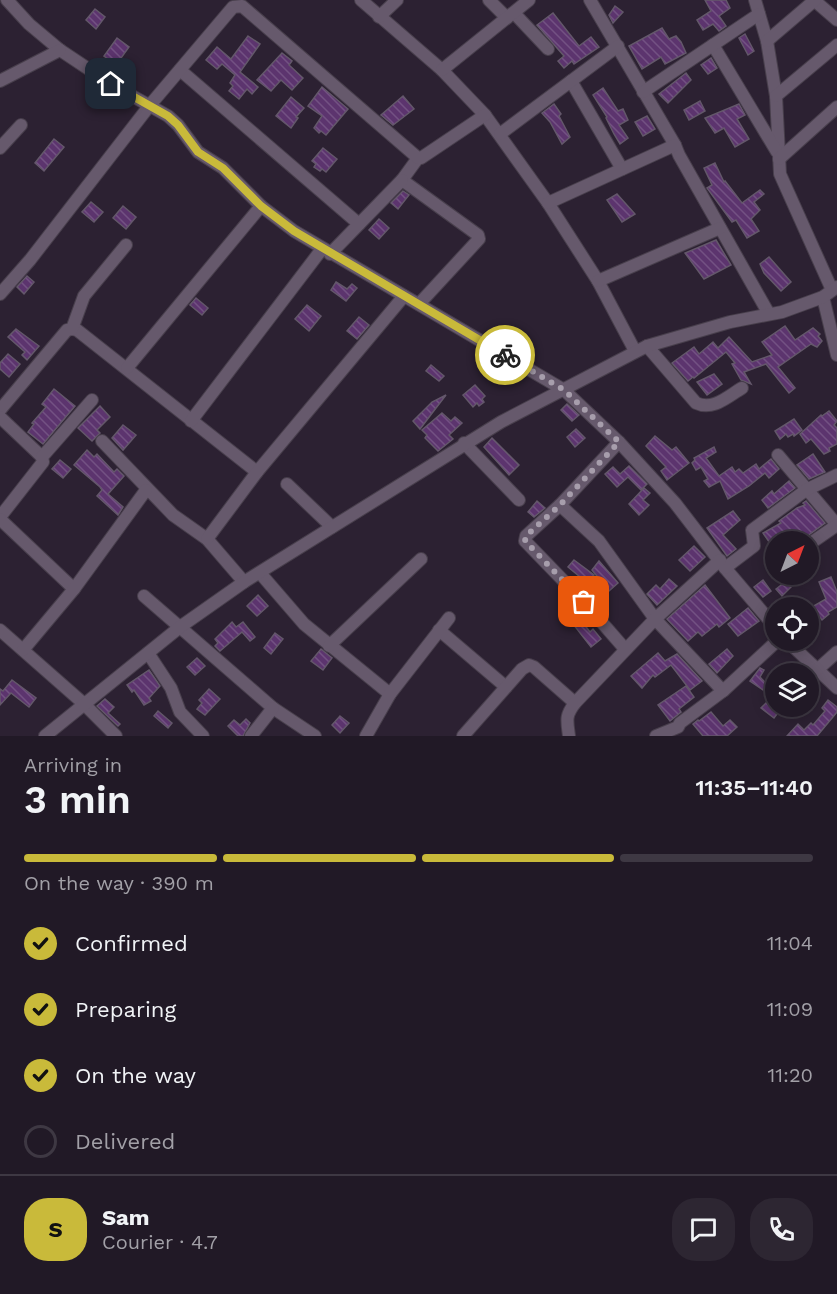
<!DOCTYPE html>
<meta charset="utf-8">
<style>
body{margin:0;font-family:"Work Sans",sans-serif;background:#2d2632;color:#f1f3f6;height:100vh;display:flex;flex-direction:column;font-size:22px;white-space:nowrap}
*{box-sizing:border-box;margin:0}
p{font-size:20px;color:#a2a0a7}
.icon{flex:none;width:33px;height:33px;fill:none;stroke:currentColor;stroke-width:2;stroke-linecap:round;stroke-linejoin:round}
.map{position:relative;height:736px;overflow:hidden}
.drawer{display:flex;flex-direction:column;background:#211926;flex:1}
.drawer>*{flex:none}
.needle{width:39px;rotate:42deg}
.buttons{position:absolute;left:765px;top:531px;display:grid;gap:12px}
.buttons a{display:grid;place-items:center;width:54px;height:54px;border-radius:50%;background:#211926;box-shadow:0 3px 15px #0003,0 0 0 2px #3e3843;font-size:30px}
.pin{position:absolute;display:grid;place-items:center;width:51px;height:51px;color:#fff;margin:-26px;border-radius:12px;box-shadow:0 3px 9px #0006}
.courier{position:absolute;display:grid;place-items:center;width:60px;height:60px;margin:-30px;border:4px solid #c9ba3a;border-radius:50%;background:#fff;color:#222;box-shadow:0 2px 8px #0007}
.summary em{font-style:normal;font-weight:600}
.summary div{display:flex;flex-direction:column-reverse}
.summary{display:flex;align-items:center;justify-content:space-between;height:102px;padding:0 24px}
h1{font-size:39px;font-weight:600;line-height:45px}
.bar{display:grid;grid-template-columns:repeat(4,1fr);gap:9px 6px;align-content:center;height:72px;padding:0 24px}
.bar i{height:8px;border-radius:4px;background:#3e3843}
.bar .current{background:#c9ba3a}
.bar p{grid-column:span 4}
.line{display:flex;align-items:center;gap:15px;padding:0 24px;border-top:2px solid #3e3843}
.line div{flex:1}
.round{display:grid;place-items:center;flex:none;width:63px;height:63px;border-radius:24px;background:#2d2632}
ol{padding:0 24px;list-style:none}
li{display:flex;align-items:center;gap:18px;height:66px}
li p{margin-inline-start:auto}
li .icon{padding:6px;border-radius:50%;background:#c9ba3a;color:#111;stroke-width:4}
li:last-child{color:#a2a0a7}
li i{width:33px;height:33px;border:3px solid #3e3843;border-radius:50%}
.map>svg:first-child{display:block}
</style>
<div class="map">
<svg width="837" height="736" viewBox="0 0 837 736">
<defs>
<pattern id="building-back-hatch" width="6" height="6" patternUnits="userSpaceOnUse" patternTransform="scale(1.5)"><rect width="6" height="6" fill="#5c346e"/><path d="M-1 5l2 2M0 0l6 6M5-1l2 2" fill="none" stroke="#735183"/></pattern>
</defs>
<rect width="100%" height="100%" fill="#2c2132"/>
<g fill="url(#building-back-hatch)" stroke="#63576a" stroke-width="1.5">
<path d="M705,0H726L730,8L719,16L726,26L719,31L713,24L703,30L697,20L711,11Z"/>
<path d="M615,6L623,12L613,23L609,15Z"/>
<path d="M95,9L105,17L96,29L86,20Z"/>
<path d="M553,13L579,46L591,37L599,47L574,64L572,61L564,68L558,61L564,56L537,25Z"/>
<path d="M662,28L669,39L676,36L681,42L686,53L665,64L661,57L642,69L629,46Z"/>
<path d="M745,34L754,51L748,55L739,38Z"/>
<path d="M248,36L260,44L240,72L258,87L252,94L247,89L239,99L229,91L233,86L230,83L235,75L222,64L217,69L206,60L217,47L231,59Z"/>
<path d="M117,38L129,47L116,65L104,56Z"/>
<path d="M282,53L292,61L289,65L303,78L292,90L281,80L271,91L257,80Z"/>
<path d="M711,58L717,68L708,74L701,65Z"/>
<path d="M686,73L691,80L668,103L659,94Z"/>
<path d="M322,87L348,109L326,135L321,131L319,133L314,128L322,116L308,106Z"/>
<path d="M603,88L618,111L623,109L628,120L619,125L628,138L620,144L614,134L606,118L607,117L593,95Z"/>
<path d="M403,96L414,109L393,125L381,115Z"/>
<path d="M291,97L304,108L296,117L298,118L291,128L276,116Z"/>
<path d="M700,101L705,111L689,120L684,110Z"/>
<path d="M554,104L561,114L559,116L570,137L562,144L550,122L542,113Z"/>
<path d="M739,104L745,115L737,119L749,139L735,147L724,128L715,133L705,118Z"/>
<path d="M647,116L655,129L643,136L635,122Z"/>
<path d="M54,139L64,147L44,171L35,163Z"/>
<path d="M323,148L337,159L326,172L322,169L320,171L314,167L316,164L312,161Z"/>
<path d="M715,163L724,182L725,181L742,203L760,190L764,194L754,202L760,210L751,219L759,231L747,238L736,220L732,222L707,188L712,185L704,168Z"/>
<path d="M403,191L409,195L398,209L391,203Z"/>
<path d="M617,194L635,214L622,222L607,200Z"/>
<path d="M91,202L103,212L94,222L82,212Z"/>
<path d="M123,206L136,217L126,229L113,218Z"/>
<path d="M379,219L389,228L379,239L369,230Z"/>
<path d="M716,240L731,265L704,279L685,253Z"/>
<path d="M769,257L791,282L781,291L764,273L760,264Z"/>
<path d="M27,276L34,282L24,294L17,287Z"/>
<path d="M336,282L347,289L352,284L357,288L346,301L331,290Z"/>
<path d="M196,298L208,308L202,315L190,305Z"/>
<path d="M307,305L321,316L309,331L295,319Z"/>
<path d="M359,317L369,325L357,339L347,331Z"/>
<path d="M785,326L795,340L813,328L820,334L818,336L822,341L817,347L811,344L778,367L795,388L789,393L766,364L744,372L751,384L741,380L732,364L735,363L726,352L694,378L693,377L688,381L672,363L694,347L699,354L713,342L718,348L729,337L752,362L772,355L762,342Z"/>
<path d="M16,329L39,346L27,360L22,355L25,352L8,337Z"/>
<path d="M8,354L20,364L9,377L0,369V363Z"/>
<path d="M431,365L444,376L439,381L426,371Z"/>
<path d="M714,374L722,384L707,395L697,382Z"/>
<path d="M475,385L485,396L482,399L484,402L479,406L477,403L473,407L463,395Z"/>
<path d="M54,389L75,406L43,444L28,432L34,424L32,423L46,407L42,404Z"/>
<path d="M446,395L436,408L420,429L413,421L432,402Z"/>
<path d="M567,404L579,415L572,421L561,410Z"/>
<path d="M100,406L110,417L97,430L100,433L92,441L78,428Z"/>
<path d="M829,411L837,421L834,425L837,428V444L829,448L830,451L824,454L811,439L806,443L800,434L821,415L822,416Z"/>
<path d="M442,413L451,421L455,417L462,423L449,435L453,439L438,451L425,438L427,435L422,430Z"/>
<path d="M794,419L802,430L794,436L793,434L788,437L786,434L780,439L775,431Z"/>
<path d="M123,425L136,435L123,450L112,438Z"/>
<path d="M576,429L585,438L575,447L567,437Z"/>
<path d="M655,436L672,450L676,447L689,463L667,480L661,471L666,467L646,446Z"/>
<path d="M492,438L519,465L509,475L484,447Z"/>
<path d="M714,447L716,452L706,458L719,476L732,467L735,472L739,469L743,473L756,464L759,469L771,459L779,469L769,478L765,473L749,486L728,499L720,481L709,487L704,481L708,479L701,467L696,470L692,463L695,460L694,458Z"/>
<path d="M87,450L94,457L97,454L114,472L117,469L124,476L108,494L123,507L118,515L97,496L102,490L100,487L74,465Z"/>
<path d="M813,454L825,472L809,479L797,465Z"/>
<path d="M60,460L71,469L63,478L52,469Z"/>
<path d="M629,466L647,484L641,490L628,477L617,487L605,474L613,467L620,474Z"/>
<path d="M789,481L795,488L768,508L762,500L772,491L774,494Z"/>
<path d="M644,488L650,493L643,500L649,505L639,515L629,504Z"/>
<path d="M537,501L545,508L534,517L528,512Z"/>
<path d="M806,501L825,523L799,542H773L770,543L763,533L781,523L779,521L797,508L805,505L803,503Z"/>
<path d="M733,511L740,520L723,535L736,549L727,556L707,528Z"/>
<path d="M694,546L705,557L690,571L679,560Z"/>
<path d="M574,560L594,575L586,586L578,580L580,577L568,567Z"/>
<path d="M599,561L618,583L609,591L592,570Z"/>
<path d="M831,577L837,592V607L828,612L829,614L822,620L812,607L826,599L819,582Z"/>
<path d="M669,579L677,586L657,605L647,594L656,585L660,589Z"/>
<path d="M789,579L794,584L782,596L776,589Z"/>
<path d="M763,580L771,591L763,597L754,587Z"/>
<path d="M705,585L730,618L719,627L717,624L702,636L698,632L688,641L667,619Z"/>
<path d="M258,595L268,606L257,616L247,606Z"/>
<path d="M748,608L759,621L738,636L728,624Z"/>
<path d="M580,619L590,632L593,629L601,639L591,647L573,624Z"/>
<path d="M232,622L236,627L243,622L255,637L250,641L242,632L220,651L215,646L218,643L215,639Z"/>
<path d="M275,633L283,639L271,654L264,648Z"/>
<path d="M321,649L332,658L323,670L311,661Z"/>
<path d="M727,649L733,656L717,673L709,664Z"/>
<path d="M658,653L665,661L677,654L702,681L690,690L671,665L655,677L653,675L642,688L631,676Z"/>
<path d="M197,658L205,666L195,675L187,667Z"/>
<path d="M760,668L764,670L760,677L773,691L776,688V706H783L774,718L761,708L770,699L767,696L769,694L750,681Z"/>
<path d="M149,670L160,686L149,698L151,701L144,705L134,690L132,692L127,685Z"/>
<path d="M12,680L36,698L29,707L11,693L0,705V689L3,691Z"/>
<path d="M686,686L694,697L679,709L681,712L670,721L658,705Z"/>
<path d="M209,689L220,699L205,715L197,709L202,703L199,700Z"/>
<path d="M105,699L114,707L108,713L120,724L118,726L97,706Z"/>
<path d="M828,700L837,707V712L817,736H787L798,724L804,730L811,723L813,725L825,711L822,708Z"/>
<path d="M158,711L172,723L168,728L154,716Z"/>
<path d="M711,712L723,726L730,720L737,727L727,736H703L693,724L698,720L699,721Z"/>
<path d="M340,716L349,723L340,733L332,725Z"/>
<path d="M246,719L250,723L243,736H238L228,726L234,720L240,725Z"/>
</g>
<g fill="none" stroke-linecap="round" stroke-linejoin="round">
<g stroke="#483f4c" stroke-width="14">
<g id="minor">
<path d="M7,0L29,24L60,50L111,84L168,116L178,125L198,152L223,168L261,206L294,231L564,390L619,442L675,503L725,568L776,628"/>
<path d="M361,0L442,70L485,115L548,203L598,281L635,351"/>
<path d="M489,0L507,18"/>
<path d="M590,0L675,145L679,155L769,314"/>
<path d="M755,0L767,41L776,96L780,174L832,290"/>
<path d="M815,1L837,20"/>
<path d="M514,13L548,49"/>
<path d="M379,17L397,0"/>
<path d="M767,41L815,0"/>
<path d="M713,45L777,152"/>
<path d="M180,70L359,224"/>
<path d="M442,70L529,0"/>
<path d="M0,81L60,50"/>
<path d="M571,81L622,169"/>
<path d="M643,92L759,14"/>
<path d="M776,96L837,45"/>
<path d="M500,134L618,46"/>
<path d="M0,148L21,125"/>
<path d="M418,158L402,180L478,235L479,239L419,304"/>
<path d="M779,159L837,107"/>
<path d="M548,203L675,145"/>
<path d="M330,254L402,180"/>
<path d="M598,281L720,228"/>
<path d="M0,294L30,260L150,105L233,7L242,6L418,158H421L485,115"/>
<path d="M823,297L837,355"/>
<path d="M72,329L77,330L257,472"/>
<path d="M647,346L696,403C713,411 727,397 742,388"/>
<path d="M127,368L261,206"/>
<path d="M0,410L67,330L72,329L84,296L126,245"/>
<path d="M0,417L42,457"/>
<path d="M191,421L322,249"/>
<path d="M102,441L173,515L207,539L244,582"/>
<path d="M619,442L560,505L526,536L525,541L584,602L625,649"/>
<path d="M464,443L519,500"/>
<path d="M778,455L837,525"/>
<path d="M287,484L332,527"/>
<path d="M560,505L599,541L655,619L723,691"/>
<path d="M0,517L43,462L42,457L92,400"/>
<path d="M0,519L74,589"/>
<path d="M207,539L257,472L404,296"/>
<path d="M808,545L837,525"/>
<path d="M725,568L754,546L752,530L806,490L837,475"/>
<path d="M260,573L304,624L390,694"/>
<path d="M144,596L273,708L315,736"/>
<path d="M0,630L83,703L116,736"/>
<path d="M439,630L506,687"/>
<path d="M786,640L837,688"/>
<path d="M329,646L421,559"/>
<path d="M23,650L74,589L146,490"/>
<path d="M148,653L171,688L180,712L203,736"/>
<path d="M817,670L837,652"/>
<path d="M45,736L180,627L244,582L501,422L647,346L730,322L782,312L823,297L837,287"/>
<path d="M251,736L273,708"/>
<path d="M366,736L390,694L449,618"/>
<path d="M463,736L522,669L529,665L534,667L575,703"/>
<path d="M569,736C567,720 565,716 575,703L655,619L720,560"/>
<path d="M656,736L678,727L680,723L723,691L778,640"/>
</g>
</g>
<use href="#minor" stroke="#66596c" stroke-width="12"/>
</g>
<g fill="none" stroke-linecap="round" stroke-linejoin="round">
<path stroke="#a79eac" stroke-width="6" stroke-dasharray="0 10.8" d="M505,355L564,390L619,442L560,505L526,536L525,541L584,602"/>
<path stroke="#c9ba3a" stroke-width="8" d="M111,84L168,116L178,125L198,152L223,168L261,206L294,231L505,355"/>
</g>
</svg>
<div class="buttons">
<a><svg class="needle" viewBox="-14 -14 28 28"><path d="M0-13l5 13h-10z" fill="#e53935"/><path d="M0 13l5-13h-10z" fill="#a2a0a7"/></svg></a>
<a><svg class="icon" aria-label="locate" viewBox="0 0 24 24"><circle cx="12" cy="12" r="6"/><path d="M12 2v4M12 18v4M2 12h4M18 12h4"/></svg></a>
<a><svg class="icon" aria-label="layers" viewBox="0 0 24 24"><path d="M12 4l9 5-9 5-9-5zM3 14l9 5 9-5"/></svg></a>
</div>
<div class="pin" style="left:584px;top:602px;background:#ea580c"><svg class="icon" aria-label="bag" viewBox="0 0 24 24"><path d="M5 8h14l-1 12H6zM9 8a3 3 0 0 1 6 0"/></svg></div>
<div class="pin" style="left:111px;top:84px;background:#1f2937"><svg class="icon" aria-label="home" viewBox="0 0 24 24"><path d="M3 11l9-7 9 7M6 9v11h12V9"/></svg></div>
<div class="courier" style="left:505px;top:355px"><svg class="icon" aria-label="bike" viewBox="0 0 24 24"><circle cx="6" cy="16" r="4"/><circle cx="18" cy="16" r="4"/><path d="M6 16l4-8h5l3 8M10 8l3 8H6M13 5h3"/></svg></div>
</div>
<section class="drawer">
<div class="summary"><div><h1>3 min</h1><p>Arriving in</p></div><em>11:35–11:40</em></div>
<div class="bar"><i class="current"></i><i class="current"></i><i class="current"></i><i></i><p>On the way · 390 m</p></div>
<ol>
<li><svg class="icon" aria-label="check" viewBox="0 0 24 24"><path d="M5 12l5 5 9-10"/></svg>Confirmed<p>11:04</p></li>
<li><svg class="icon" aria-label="check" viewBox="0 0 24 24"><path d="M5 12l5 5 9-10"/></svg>Preparing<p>11:09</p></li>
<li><svg class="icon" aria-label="check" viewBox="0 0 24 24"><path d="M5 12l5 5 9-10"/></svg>On the way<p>11:20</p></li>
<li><i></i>Delivered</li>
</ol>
<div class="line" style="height:108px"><b class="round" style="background:#c9ba3a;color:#111">S</b><div><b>Sam</b><p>Courier · 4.7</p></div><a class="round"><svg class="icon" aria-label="chat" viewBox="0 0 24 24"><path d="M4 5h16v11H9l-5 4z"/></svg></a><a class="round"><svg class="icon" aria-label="phone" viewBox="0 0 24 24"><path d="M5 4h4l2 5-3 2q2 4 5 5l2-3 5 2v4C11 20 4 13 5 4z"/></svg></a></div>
</section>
